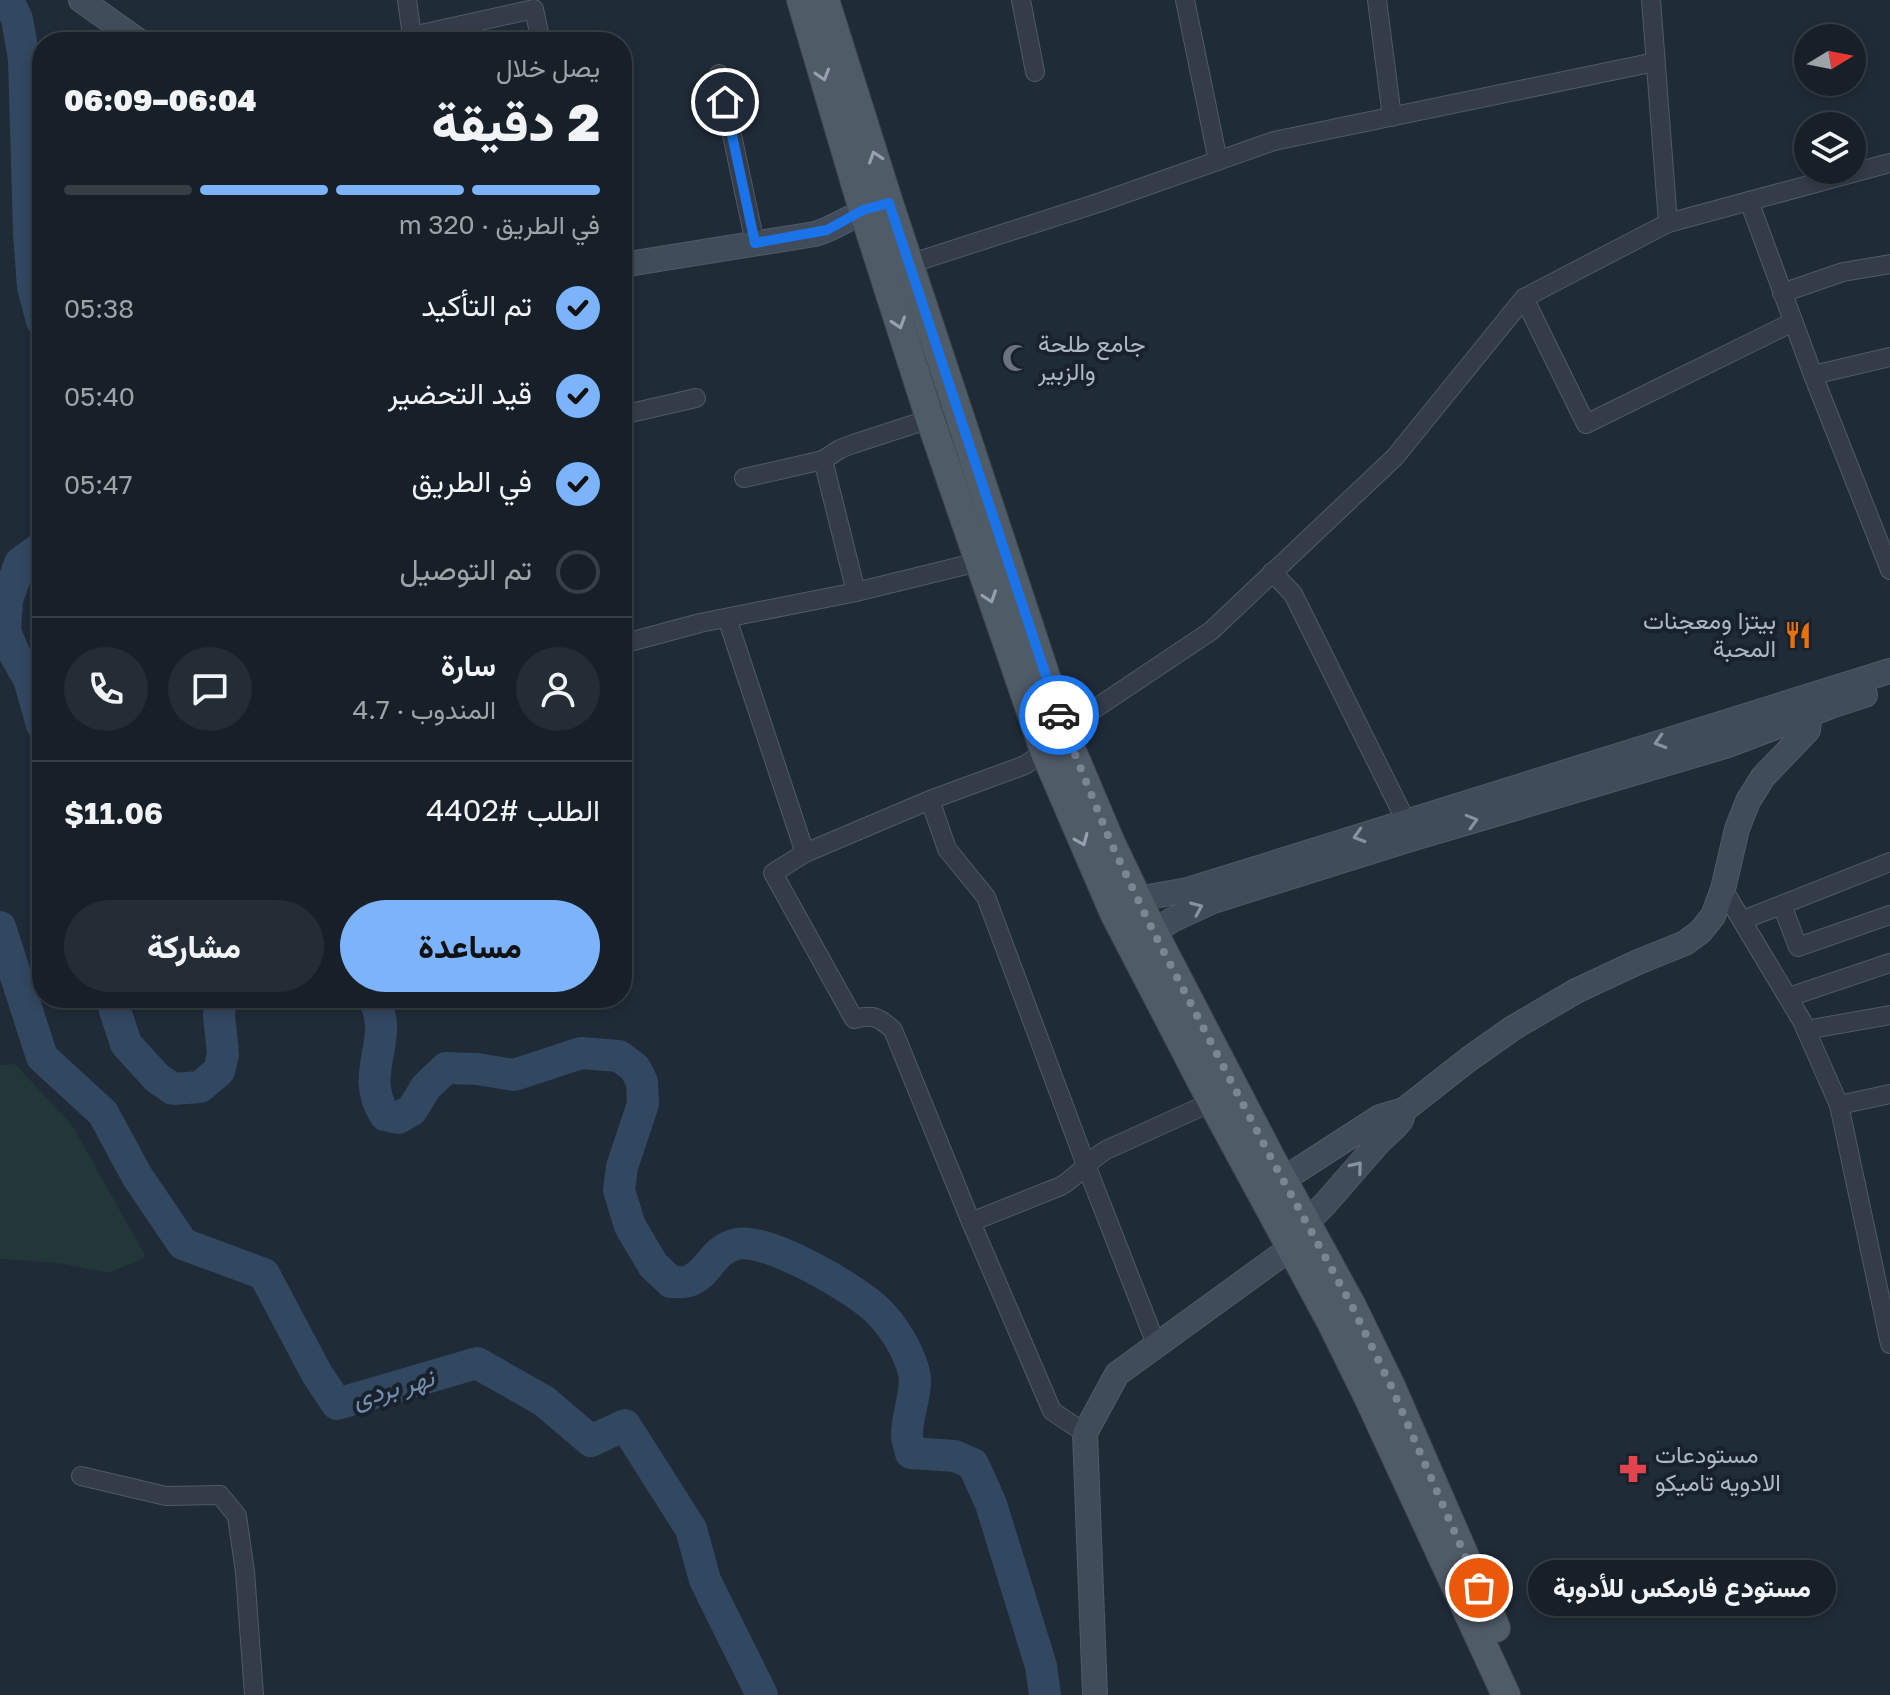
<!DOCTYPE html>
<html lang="ar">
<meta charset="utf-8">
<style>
body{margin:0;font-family:"Golos Text",Vazirmatn,sans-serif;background:#242d35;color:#f1f3f6;direction:rtl;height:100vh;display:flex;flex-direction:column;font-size:30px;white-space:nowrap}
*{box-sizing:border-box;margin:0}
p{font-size:26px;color:#9ea3a8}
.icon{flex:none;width:44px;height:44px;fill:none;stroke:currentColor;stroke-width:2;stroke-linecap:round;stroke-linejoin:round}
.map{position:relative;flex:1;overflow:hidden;direction:ltr}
.panel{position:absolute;left:32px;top:32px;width:600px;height:976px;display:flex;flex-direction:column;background:#172029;border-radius:32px;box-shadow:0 4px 12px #0003,0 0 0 2px #363e46;direction:rtl}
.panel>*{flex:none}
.needle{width:52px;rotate:80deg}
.fabs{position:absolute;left:1794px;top:24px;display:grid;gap:16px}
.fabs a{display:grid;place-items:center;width:72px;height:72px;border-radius:50%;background:#172029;box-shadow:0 4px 12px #0003,0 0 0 2px #363e46;font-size:40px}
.pin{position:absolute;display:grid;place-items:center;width:68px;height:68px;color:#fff;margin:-34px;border:4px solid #fff;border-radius:50%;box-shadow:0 2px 8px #0007}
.courier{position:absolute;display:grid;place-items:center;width:80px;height:80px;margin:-40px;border:6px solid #1a73e8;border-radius:50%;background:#fff;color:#222;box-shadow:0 2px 10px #0007}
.bubble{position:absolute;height:56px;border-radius:28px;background:#172029;box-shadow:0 4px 12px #0003,0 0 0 2px #363e46;font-size:26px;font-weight:800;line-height:56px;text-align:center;direction:rtl}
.overview em{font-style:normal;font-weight:800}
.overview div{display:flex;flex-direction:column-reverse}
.overview{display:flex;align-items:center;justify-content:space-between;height:136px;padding:0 32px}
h1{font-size:52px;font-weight:800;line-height:60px}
.bar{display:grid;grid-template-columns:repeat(4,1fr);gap:12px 8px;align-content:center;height:96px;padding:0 32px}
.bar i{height:10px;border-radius:6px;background:#363e46}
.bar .active{background:#7cb3fb}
.bar p{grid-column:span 4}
.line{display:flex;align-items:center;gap:20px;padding:0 32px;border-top:2px solid #363e46}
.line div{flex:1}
.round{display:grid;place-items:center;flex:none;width:84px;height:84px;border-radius:42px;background:#242d35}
ol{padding:0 32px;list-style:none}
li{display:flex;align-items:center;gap:24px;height:88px}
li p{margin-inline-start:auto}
li .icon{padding:8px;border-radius:50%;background:#7cb3fb;color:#111;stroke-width:4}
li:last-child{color:#9ea3a8}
li i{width:44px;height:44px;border:4px solid #363e46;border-radius:50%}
.button{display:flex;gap:16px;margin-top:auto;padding:16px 32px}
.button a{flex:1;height:92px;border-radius:48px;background:#7cb3fb;color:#111;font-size:32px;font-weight:800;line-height:92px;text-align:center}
.button a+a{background:#242d35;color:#f1f3f6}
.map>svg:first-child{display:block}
</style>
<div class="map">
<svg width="1890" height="1695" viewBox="0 0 1890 1695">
<rect width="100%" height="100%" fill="#1f2b37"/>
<path fill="#213738" d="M15,1064L72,1125L146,1257L109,1273L59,1263L0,1259V1065Z"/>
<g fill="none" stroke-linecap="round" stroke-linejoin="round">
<g stroke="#324760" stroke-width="32">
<path d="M8,0L17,19L24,59L29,234L33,287L42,321"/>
<path d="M42,547L20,563L7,600L5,631L14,653L29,679L42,725"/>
<path d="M0,927L42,1057L103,1113L137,1176L183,1244L264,1274L317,1374L337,1404L477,1363L544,1401L591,1441L625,1425L691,1529L705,1580L762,1695"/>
<path d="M111,998L126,1044L157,1078L173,1089L200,1087L219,1071L223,1054L219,1015L221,998"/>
<path d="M373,998C397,1039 357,1072 385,1115L398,1118L412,1110L426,1087L446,1068L477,1069L514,1075L581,1053L619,1056L635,1068L642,1082L643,1104L622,1167L619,1190L630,1226L653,1265L671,1282C677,1282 684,1283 689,1281C711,1272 711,1250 737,1244C767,1237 856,1289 878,1311C893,1326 907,1348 913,1369C920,1387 906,1416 907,1435C907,1441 910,1447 911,1453L955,1456L973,1464L991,1504L1041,1666L1045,1695"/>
</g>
<g stroke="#505a66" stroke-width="20">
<g id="street">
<path d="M407,0L412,36L534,9L541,42"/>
<path d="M1021,0L1035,72"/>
<path d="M1185,0L1218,161"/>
<path d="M1377,0L1392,117"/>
<path d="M1651,0L1668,223"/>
<path d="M719,74L755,243"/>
<path d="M1749,201L1813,375L1890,570"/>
<path d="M909,264L1101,202L1274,141L1655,62"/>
<path d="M1782,293L1843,272L1890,264"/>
<path d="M1524,298L1586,424L1793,322"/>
<path d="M1813,375L1890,357"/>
<path d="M622,415L696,398"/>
<path d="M823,460L856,592"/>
<path d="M744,478L823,460L840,449L853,444L930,419"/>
<path d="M1272,572L1293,594L1406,821"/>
<path d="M727,618L805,853"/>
<path d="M622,644L700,623L856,592L978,562"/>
<path d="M930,800L947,849L986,897L1086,1165L1156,1344"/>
<path d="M1723,889L1802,1021L1839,1105L1890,1344"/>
<path d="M1782,905L1798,947L1890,915"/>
<path d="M1743,920L1890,862"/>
<path d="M1789,997L1890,963"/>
<path d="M1806,1030L1890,1015"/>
<path d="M1839,1105L1890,1094"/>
<path d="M971,1222L1061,1186C1078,1176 1089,1160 1106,1150L1212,1102"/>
<path d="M1085,1433L1052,1411L971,1222L893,1030C879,1017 873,1014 854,1019L773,873L805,853L930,800L1025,765L1055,745L1087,714L1211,631L1395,457L1524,298L1668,223L1890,163"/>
<path d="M81,1476L166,1496L220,1495L237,1516L245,1572L254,1695"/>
</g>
</g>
<g stroke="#505a66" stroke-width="26">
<g id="secondary">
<path d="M81,0L140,42"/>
<path d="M622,265L815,234C839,227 855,212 879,206"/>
<path d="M1124,904L1137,899L1188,890L1890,671"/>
<path d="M1141,941L1172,920L1213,901L1407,840L1725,746L1831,706L1865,695"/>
<path d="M1284,1179L1380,1117L1404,1110L1469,1059L1513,1028L1576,991L1638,962L1685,943L1700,932L1713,916L1723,889L1737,829L1748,801L1763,777L1808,730L1809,720L1806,707"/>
<path d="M1307,1222L1325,1204L1379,1142L1396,1126L1401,1120L1404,1110"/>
<path d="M1095,1695L1085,1433L1117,1374L1292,1247"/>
</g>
</g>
<g stroke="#3c4551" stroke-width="30">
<g id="primary">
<path d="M801,0L863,210L930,419L1045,753L1114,913L1212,1102L1331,1322L1368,1397L1506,1695"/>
<path d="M825,0L889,203L1065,734L1111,843L1154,933L1271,1158L1352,1306L1391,1386L1496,1628"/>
</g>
</g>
<use href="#street" stroke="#333c48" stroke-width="18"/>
<use href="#secondary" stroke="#414c5b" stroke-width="24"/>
<use href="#primary" stroke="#505b68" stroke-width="28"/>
</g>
<defs><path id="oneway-chevron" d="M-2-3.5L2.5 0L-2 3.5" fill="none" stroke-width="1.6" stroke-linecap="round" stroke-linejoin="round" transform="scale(2)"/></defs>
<g stroke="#96a0ae">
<use href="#oneway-chevron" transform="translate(823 75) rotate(73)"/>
<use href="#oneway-chevron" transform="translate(875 157) rotate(-108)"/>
<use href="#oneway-chevron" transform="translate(899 323) rotate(72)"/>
<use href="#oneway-chevron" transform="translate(990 597) rotate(71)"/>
<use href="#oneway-chevron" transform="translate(1082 840) rotate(67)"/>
</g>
<g stroke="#8792a0">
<use href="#oneway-chevron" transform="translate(1660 742) rotate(163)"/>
<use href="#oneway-chevron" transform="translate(1472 821) rotate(-16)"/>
<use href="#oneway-chevron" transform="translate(1359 836) rotate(163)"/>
<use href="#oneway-chevron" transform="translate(1197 908) rotate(-23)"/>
<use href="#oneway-chevron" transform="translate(1357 1167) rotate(-50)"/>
</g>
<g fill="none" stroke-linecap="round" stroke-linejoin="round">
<path stroke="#7b8693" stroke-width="8" stroke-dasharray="0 14.4" d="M1059,715L1111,843L1154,933L1271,1158L1352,1306L1391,1386L1479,1588"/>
<path stroke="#1a73e8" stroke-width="10" d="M725,102L755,243L827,230L863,210L889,203L1059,715"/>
</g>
<defs>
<g id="mosque-bare" transform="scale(2.16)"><path d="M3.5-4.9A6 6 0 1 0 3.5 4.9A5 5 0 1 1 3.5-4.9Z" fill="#6b7280" stroke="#18212c" stroke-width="2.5" paint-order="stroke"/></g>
<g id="restaurant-bare" transform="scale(2.16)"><path d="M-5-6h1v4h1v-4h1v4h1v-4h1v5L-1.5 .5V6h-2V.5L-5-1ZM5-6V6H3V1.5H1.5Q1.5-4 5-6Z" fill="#e8710a" stroke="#18212c" stroke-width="2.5" paint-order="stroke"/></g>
<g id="pharmacy-bare" transform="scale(2.16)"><path d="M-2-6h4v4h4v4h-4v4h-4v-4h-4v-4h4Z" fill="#e0444e" stroke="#18212c" stroke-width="2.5" paint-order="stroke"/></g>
</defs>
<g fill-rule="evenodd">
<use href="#mosque-bare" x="1016" y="358"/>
<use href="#restaurant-bare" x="1798" y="635"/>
<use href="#pharmacy-bare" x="1633" y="1469"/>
</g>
<g text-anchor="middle" stroke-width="8" stroke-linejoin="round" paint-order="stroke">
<g font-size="24" fill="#adb7c5" stroke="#18212c" text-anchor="start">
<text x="1038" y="352">جامع طلحة<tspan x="1038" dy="28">والزبير</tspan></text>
<text x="1776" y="629" text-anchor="end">بيتزا ومعجنات<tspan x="1776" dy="28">المحبة</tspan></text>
<text x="1655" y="1463">مستودعات<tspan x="1655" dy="28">الادويه تاميكو</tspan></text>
</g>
<g font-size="26" font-style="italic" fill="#748fae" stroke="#18212c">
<text transform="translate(393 1388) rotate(-16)" y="9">نهر بردى</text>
</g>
</g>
</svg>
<div class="fabs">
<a><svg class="needle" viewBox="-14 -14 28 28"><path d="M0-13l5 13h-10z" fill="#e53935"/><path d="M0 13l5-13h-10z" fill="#9ea3a8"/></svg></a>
<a><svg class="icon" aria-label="layers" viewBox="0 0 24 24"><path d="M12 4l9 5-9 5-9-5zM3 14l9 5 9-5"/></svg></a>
</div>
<div class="pin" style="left:1479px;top:1588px;background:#ea580c"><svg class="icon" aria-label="bag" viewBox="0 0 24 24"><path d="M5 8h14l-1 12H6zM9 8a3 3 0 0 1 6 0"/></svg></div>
<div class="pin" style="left:725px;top:102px;background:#1f2937"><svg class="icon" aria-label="home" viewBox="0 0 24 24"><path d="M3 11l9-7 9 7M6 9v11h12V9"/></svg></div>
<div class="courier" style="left:1059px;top:715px"><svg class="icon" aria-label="car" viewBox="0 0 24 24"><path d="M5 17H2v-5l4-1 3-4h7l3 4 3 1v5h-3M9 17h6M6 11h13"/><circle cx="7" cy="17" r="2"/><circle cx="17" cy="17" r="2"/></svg></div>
<div class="bubble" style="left:1528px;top:1560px;width:308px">مستودع فارمكس للأدوبة</div>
<section class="panel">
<div class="overview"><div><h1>2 دقيقة</h1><p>يصل خلال</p></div><em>06:04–06:09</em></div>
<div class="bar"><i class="active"></i><i class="active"></i><i class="active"></i><i></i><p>في الطريق · 320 m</p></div>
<ol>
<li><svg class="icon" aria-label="check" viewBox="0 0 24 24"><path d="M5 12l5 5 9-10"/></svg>تم التأكيد<p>05:38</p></li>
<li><svg class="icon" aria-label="check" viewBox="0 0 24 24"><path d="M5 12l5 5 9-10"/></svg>قيد التحضير<p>05:40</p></li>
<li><svg class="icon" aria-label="check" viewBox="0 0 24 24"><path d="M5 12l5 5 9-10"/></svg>في الطريق<p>05:47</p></li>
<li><i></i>تم التوصيل</li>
</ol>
<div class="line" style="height:144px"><a class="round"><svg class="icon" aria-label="person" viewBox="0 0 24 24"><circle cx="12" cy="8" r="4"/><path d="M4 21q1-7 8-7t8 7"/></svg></a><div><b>سارة</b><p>المندوب · 4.7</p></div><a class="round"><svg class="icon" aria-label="chat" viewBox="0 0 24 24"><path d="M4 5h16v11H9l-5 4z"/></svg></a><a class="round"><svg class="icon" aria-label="phone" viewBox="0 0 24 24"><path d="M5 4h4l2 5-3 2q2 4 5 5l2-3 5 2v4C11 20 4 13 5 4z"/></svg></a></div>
<div class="line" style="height:104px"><div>الطلب #4402</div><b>$11.06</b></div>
<div class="button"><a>مساعدة</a><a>مشاركة</a></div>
</section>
</div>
